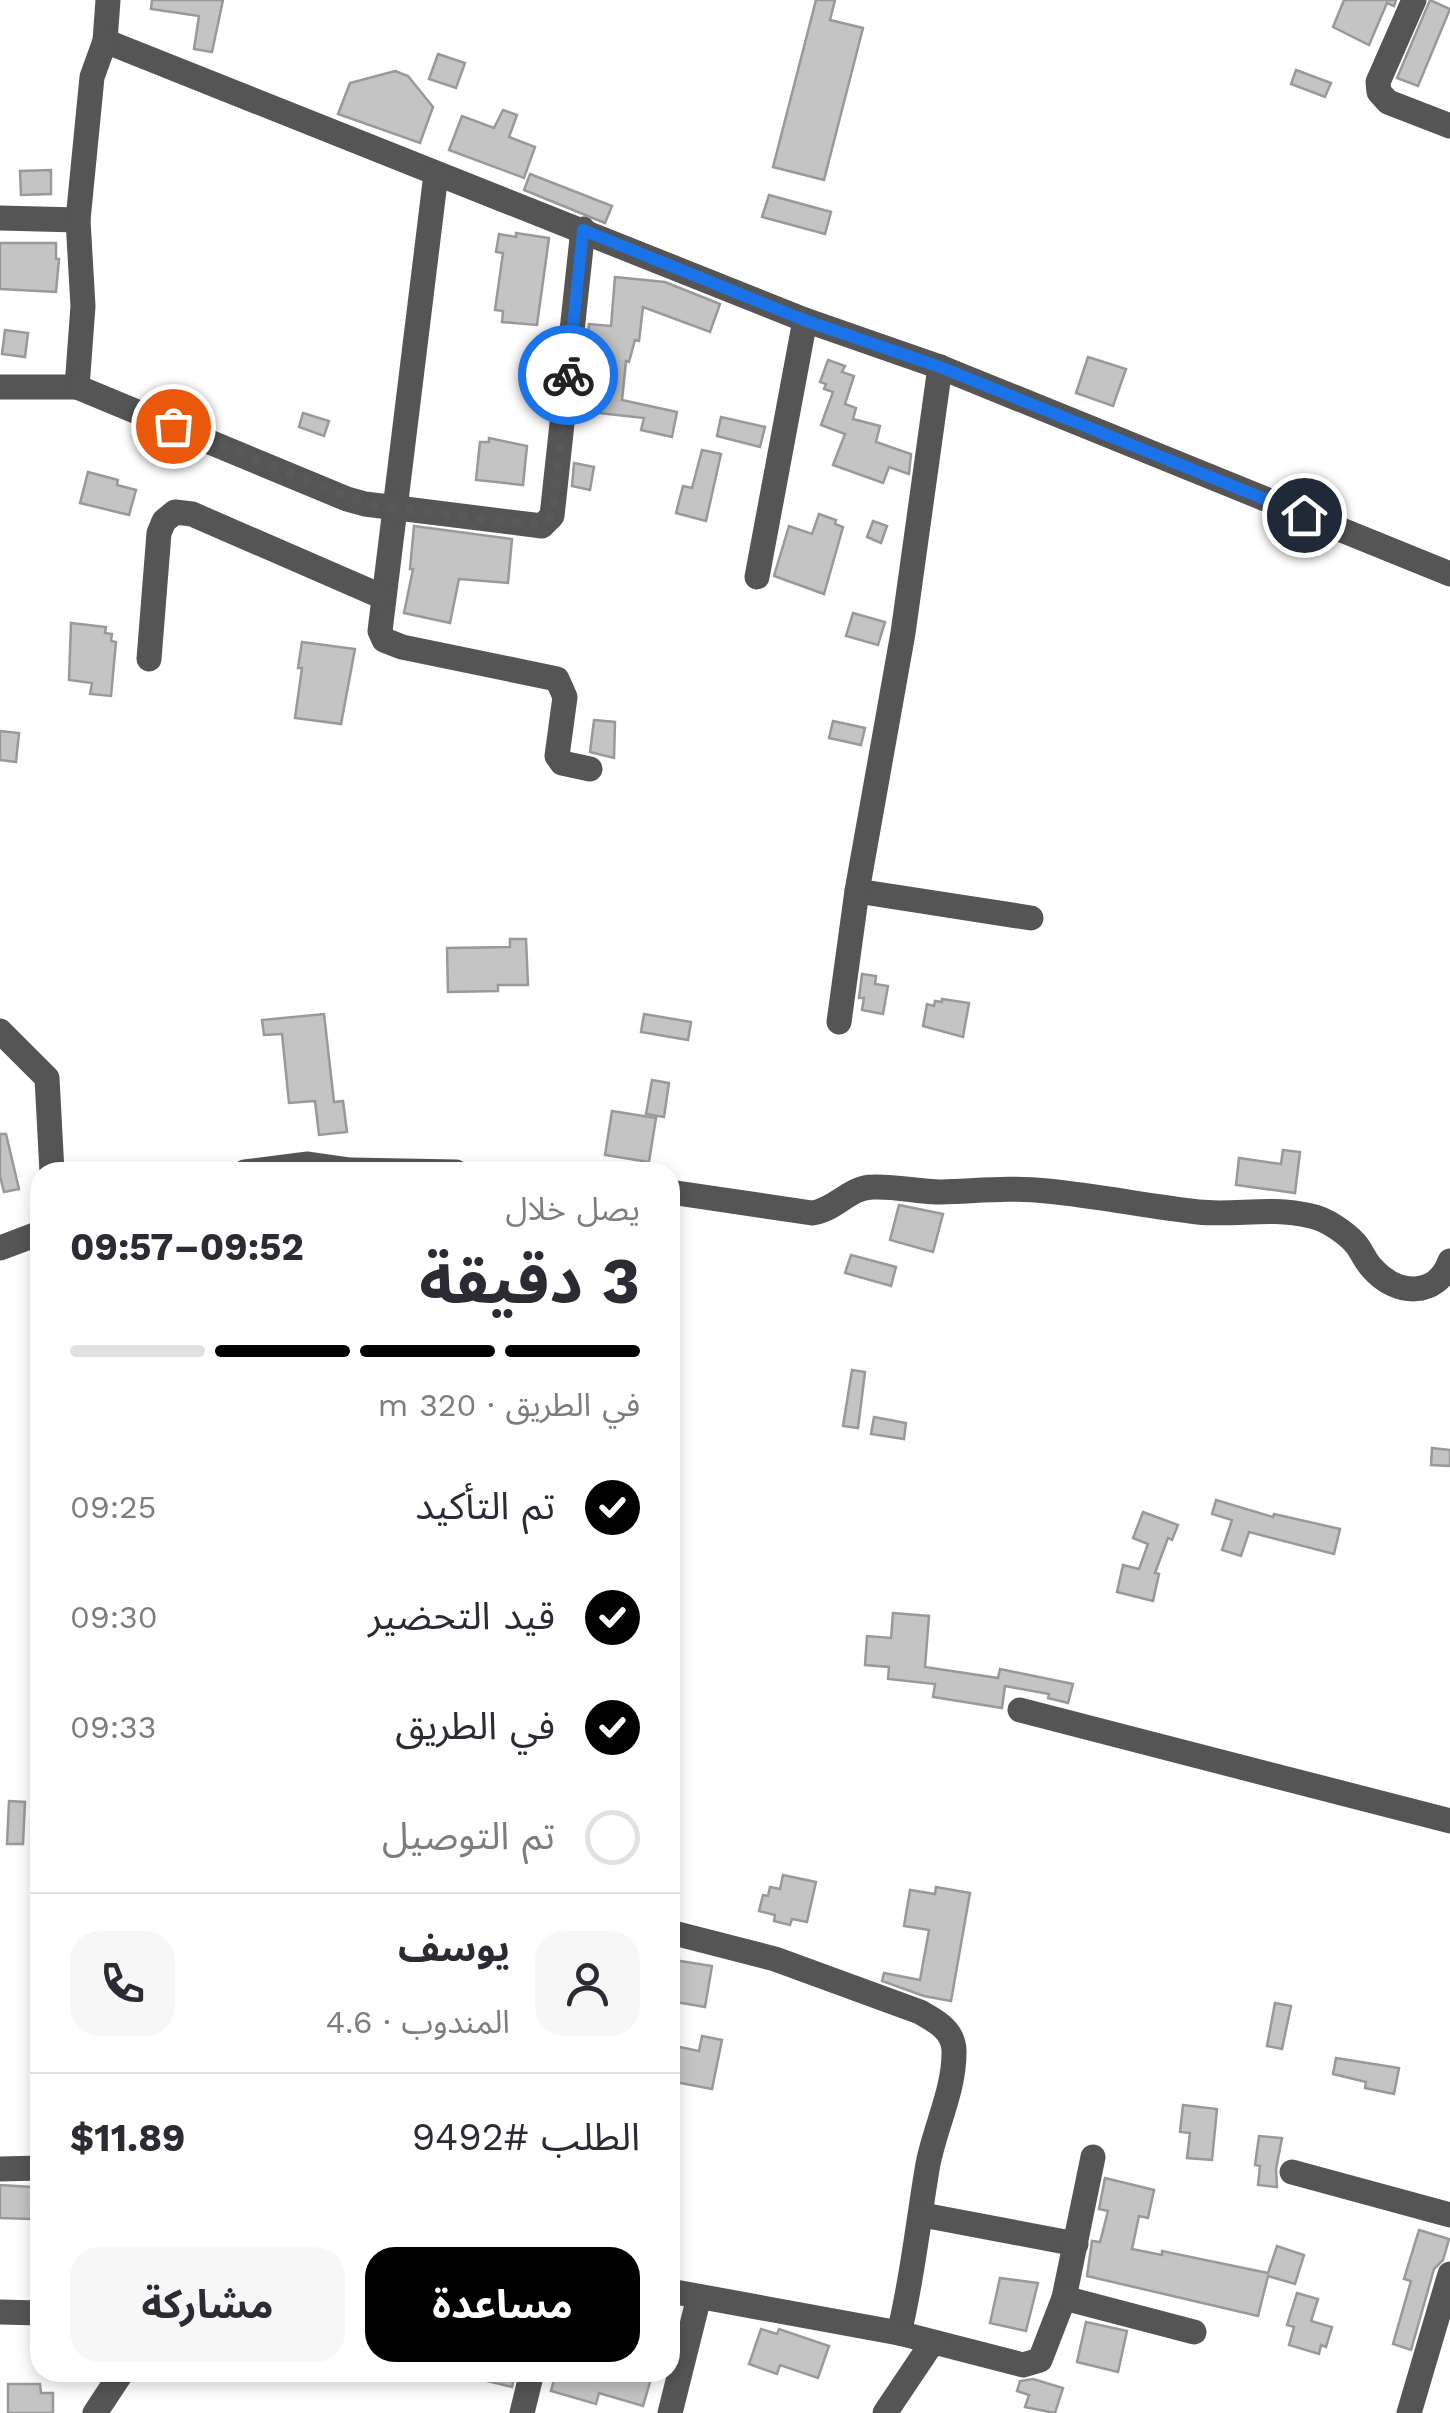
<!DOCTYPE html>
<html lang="ar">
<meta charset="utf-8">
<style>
body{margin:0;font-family:"Work Sans","Noto Sans Arabic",sans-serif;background:#f7f7f7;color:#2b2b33;direction:rtl;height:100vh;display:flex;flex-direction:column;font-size:38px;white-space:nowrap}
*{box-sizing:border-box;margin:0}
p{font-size:32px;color:#7c7c81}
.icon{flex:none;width:55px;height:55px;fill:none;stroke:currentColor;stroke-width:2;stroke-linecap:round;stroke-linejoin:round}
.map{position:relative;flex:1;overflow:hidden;direction:ltr}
.details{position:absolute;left:30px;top:1162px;width:650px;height:1220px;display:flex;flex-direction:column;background:#fff;border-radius:30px;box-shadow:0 5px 15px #0003;direction:rtl}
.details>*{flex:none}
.pin{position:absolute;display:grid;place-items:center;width:85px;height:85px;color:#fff;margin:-42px;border:5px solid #fff;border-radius:50%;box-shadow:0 2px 10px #0007}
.courier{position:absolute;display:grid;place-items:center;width:100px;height:100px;margin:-50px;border:8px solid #1a73e8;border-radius:50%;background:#fff;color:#222;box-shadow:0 2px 12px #0007}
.overview em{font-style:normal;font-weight:700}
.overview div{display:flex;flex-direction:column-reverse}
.overview{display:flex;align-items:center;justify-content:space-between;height:170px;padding:0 40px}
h1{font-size:65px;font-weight:700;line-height:75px}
.bar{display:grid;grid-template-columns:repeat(4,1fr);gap:15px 10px;align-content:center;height:120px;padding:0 40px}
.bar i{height:12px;border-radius:8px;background:#e1e1e2}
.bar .current{background:#000}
.bar p{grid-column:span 4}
.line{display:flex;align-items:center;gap:25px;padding:0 40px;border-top:2px solid #e1e1e2}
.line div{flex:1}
.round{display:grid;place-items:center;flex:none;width:105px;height:105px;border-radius:30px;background:#f7f7f7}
ol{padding:0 40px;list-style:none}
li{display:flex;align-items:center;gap:30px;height:110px}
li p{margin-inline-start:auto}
li .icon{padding:10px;border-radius:50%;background:#000;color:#fff;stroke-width:4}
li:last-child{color:#7c7c81}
li i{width:55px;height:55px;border:5px solid #e1e1e2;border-radius:50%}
.cta{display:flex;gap:20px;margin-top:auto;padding:20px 40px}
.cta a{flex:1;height:115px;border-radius:30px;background:#000;color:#fff;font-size:40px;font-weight:700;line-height:115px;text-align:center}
.cta a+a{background:#f7f7f7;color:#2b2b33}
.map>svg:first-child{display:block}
</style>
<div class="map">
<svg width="1450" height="2413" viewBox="0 0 1450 2413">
<rect width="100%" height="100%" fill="#fff"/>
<g fill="#c4c4c4" stroke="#999" stroke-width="2.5">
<path d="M152,0H223L212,52L194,49L199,16L151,9Z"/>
<path d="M816,0H835L830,20L863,28L824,180L773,167Z"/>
<path d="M1344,0H1396L1394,6L1387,3L1369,45L1333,27Z"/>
<path d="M1430,0L1450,9L1418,86L1397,78Z"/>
<path d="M438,54L465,63L456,88L429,79Z"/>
<path d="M1296,70L1331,83L1325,97L1291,84Z"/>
<path d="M395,71L408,76L433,107L420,143L338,114L350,83Z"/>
<path d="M503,110L517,115L509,137L535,147L524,178L449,150L462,116L494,128Z"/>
<path d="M51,170V194L21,195L20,171Z"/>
<path d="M530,174L612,206L605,223L524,190Z"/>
<path d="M769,195L831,212L825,234L762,217Z"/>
<path d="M516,233L549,238L537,325L502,322L503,311L495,310L503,253L496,252L499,234L516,237Z"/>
<path d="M0,243H56V259H59L56,292L0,289Z"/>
<path d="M615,277L665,282L720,304L710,332L643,307L639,341L635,340L629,362L626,361L622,400L677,412L672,437L641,430L644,418L580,411L589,324L611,326Z"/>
<path d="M5,330L28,333L25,357L2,354Z"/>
<path d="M1088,357L1126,369L1113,406L1076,393Z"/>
<path d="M828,360L845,366L842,372L854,376L845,404L856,408L853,419L880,426L876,442L911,454L909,474L889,467L883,483L833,465L845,434L821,425L833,392L824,389L826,384L820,382Z"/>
<path d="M303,413L329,421L324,436L299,427Z"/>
<path d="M721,417L765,427L760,447L717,436Z"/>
<path d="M489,438L527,446L523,485L476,480L480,442H489Z"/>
<path d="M702,450L721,454L706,521L676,513L683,486L692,488Z"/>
<path d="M574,463L594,467L590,490L572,486Z"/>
<path d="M88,472L118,480L117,485L136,490L129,515L80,503Z"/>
<path d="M819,514L836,520L835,524L843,527L824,594L774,576L789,526L812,534Z"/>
<path d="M873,521L887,526L881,543L867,537Z"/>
<path d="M414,526L512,539L508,583L459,579L450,623L404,613L413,569H410Z"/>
<path d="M853,613L885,622L878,645L846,636Z"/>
<path d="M71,623L106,627L105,633L112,634L111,641L116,642L111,696L90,694L92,683L69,680Z"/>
<path d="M302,642L355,649L341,724L295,718L302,668H298Z"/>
<path d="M594,720L615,722L614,758L590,752Z"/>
<path d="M833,721L865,728L861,745L829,738Z"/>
<path d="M0,731L19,733L16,762L0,760Z"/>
<path d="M510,939H526L528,985H498V991L448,992L447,948L510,947Z"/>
<path d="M862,974L876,976L875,984L888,986L883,1014L862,1010L864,998H859Z"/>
<path d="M942,999L969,1003L963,1037L923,1026L927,1004L934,1006L935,1001L942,1002Z"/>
<path d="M324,1014L334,1102L343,1101L347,1132L319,1135L315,1101L289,1103L282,1034L264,1035L262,1020Z"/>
<path d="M644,1014L691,1022L688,1040L641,1032Z"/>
<path d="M652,1080L669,1083L664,1117L646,1114Z"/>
<path d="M612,1111L656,1118L649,1162L605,1155Z"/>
<path d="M0,1134H6L19,1189L4,1192L0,1176Z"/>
<path d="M1283,1150L1300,1152L1295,1193L1236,1185L1239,1158L1281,1164Z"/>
<path d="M899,1205L943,1214L933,1252L890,1240Z"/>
<path d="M851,1255L896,1267L891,1286L845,1273Z"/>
<path d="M852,1370L865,1372L858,1428L843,1426Z"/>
<path d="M874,1417L906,1423L904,1439L871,1434Z"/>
<path d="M1432,1448L1450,1450V1466L1431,1465Z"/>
<path d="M1216,1500L1273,1517L1274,1514L1340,1529L1334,1554L1249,1532L1241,1556L1222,1550L1232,1520L1212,1514Z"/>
<path d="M1143,1512L1178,1525L1172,1540L1168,1538L1155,1573L1159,1574L1153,1601L1117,1592L1123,1565L1139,1569L1148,1544L1133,1538Z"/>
<path d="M893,1613L929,1616L925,1667L998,1678L1000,1669L1073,1684L1068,1703L1048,1698L1049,1694L1005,1686L1002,1708L933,1697L935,1684L888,1679L889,1667L865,1665L867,1636L891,1638Z"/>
<path d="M9,1801L25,1802L23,1844H7Z"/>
<path d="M783,1875L816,1882L807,1922L792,1919L790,1925L774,1921L775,1915L759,1911L763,1895L768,1896L770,1887L780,1889Z"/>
<path d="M936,1887L970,1893L951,2001L924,1996L882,1981L884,1973L920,1980L929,1930L904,1926L910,1890L935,1894Z"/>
<path d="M674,1960L712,1966L705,2007L670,2001Z"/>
<path d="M1275,2003L1291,2006L1282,2049L1267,2046Z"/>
<path d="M702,2036L722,2040L712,2089L670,2081V2045L699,2051Z"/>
<path d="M1336,2058L1399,2068L1394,2094L1365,2088L1366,2082L1333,2074Z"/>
<path d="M1183,2105L1217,2109L1212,2160L1187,2158L1190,2133L1180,2132Z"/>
<path d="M1259,2136L1282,2138L1276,2169L1277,2187L1258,2185L1260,2166L1255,2165Z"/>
<path d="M1105,2178L1154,2190L1148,2218L1139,2216L1132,2249L1162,2255V2251L1268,2273L1277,2246L1304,2255L1295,2284L1268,2276L1258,2316L1087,2276L1092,2241L1100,2242L1108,2211L1099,2209Z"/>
<path d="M0,2185L32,2187L31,2219L0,2218Z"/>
<path d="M1419,2230L1449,2239L1443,2260L1434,2269L1411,2350L1393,2344L1411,2281L1404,2279Z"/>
<path d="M1000,2278L1038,2283L1026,2331L990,2323Z"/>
<path d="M1297,2293L1318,2299L1311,2321L1332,2327L1326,2347L1321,2345L1319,2354L1289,2345L1294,2327L1287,2325Z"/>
<path d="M1086,2322L1127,2331L1118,2372L1077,2362Z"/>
<path d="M761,2329L777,2334L779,2329L829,2346L818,2378L780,2365L777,2374L749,2364Z"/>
<path d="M476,2372H515L512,2387L475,2378Z"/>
<path d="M556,2372H653L643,2406L599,2393L596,2404L551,2391Z"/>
<path d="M1033,2379L1063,2388L1055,2413L1025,2407L1029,2395L1017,2391L1020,2381Z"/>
<path d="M8,2384H40L41,2393H53V2413H8Z"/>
</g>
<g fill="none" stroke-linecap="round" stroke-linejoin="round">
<g stroke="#555" stroke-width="25">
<path d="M108,0L105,41L805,320L940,367L1450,574"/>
<path d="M1414,0L1378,82L1379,92L1388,102L1450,126"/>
<path d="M436,174L380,631L384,640L402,647L557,679L565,697L557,756L562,763L590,769"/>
<path d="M0,218L78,220"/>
<path d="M0,387H77L83,306L78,220L92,77L105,41"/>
<path d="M77,387L347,499L365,504L542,526L552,516L583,229"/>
<path d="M757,577L805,320"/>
<path d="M149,659L159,533L164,521L175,512L192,514L383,597"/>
<path d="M857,891L1031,918"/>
<path d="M839,1022L857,891L903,633L940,367"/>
<path d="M0,1031L47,1078L52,1172"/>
<path d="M245,1172L308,1164L350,1170L456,1172"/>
<path d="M670,1192L812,1213C836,1210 849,1187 873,1187C896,1186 919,1192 941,1192C977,1191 1011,1187 1047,1191C1098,1196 1147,1206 1198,1212C1238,1216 1268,1206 1311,1216C1326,1219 1345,1232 1355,1243C1362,1251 1365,1261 1372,1268C1396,1296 1437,1298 1450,1261"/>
<path d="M0,1248L40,1233"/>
<path d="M1020,1710L1450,1821"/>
<path d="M670,1932L775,1959L920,2012C936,2021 953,2030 954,2050C955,2089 935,2127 928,2164C918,2221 913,2277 899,2333"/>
<path d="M0,2169L40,2168"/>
<path d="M1292,2172L1450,2215"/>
<path d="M923,2215L1076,2244"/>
<path d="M670,2291L899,2333L1023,2365L1040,2360L1064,2298L1093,2157"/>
<path d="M1064,2298L1194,2332"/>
<path d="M0,2312L40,2313"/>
<path d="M95,2413L122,2372"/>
<path d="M522,2413L532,2372"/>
<path d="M670,2413L699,2297"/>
<path d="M885,2413L932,2343"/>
<path d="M1409,2413L1450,2274"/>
</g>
</g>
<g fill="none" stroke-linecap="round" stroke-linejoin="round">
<path stroke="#595959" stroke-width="10" stroke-dasharray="0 18" d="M173,426L366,504L542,526L552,516L568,375"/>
<path stroke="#1a73e8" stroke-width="12" d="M568,375L583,230L804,320L940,367L1304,515"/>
</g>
</svg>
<div class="pin" style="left:173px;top:426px;background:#ea580c"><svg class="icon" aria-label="bag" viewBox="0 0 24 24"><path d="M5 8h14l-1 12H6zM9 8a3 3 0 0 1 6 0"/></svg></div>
<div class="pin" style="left:1304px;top:515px;background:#1f2937"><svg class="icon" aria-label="home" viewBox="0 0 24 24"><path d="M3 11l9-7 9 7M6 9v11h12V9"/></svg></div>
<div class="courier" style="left:568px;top:375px"><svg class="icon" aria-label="bike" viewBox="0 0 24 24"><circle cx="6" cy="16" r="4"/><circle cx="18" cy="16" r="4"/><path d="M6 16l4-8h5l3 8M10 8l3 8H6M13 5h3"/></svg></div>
<section class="details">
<div class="overview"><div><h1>3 دقيقة</h1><p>يصل خلال</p></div><em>09:52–09:57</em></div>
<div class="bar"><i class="current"></i><i class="current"></i><i class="current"></i><i></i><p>في الطريق · 320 m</p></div>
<ol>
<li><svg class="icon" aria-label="check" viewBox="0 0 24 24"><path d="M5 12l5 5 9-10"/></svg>تم التأكيد<p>09:25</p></li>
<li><svg class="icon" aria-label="check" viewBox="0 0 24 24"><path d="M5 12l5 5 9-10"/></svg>قيد التحضير<p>09:30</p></li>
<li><svg class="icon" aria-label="check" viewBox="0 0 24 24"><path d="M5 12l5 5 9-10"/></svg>في الطريق<p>09:33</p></li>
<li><i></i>تم التوصيل</li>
</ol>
<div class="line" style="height:180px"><a class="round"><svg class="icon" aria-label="person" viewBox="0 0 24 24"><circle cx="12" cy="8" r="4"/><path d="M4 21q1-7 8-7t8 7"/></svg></a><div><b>يوسف</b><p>المندوب · 4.6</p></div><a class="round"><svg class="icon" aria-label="phone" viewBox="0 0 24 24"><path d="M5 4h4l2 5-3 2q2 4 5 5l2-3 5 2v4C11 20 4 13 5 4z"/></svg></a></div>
<div class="line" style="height:130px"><div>الطلب #9492</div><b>$11.89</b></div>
<div class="cta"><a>مساعدة</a><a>مشاركة</a></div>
</section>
</div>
